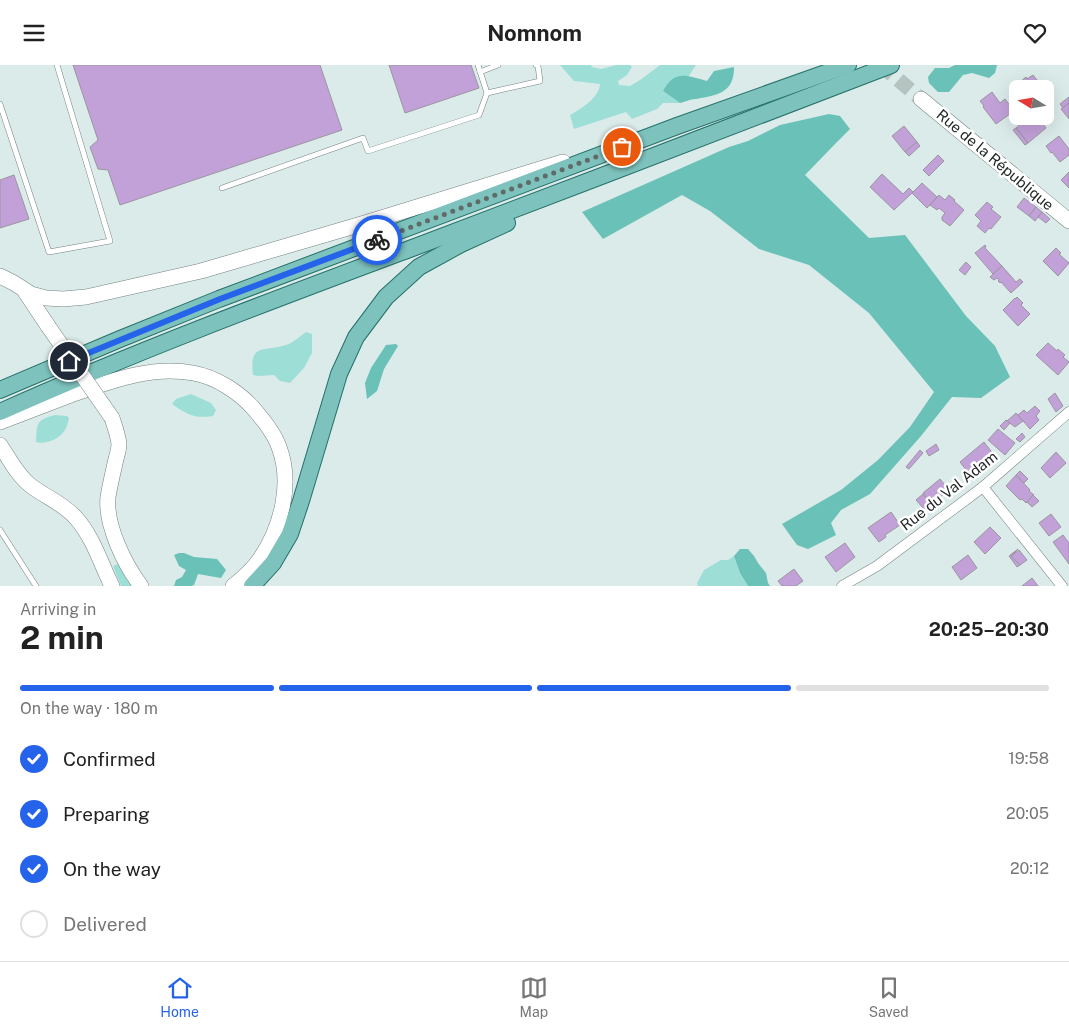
<!DOCTYPE html>
<meta charset="utf-8">
<style>
body{margin:0;font-family:"Public Sans",sans-serif;background:#f2f2f2;color:#222;height:100vh;display:flex;flex-direction:column;font-size:19px;white-space:nowrap}
*{box-sizing:border-box;margin:0}
p{font-size:16px;color:#767676}
.icon{flex:none;width:28px;height:28px;fill:none;stroke:currentColor;stroke-width:2;stroke-linecap:round;stroke-linejoin:round}
.map{position:relative;height:521px;overflow:hidden}
.side{display:flex;flex-direction:column;background:#fff;flex:1}
.side>*{flex:none}
.needle{width:32px;rotate:281deg}
.tools{position:absolute;left:1009px;top:15px;display:grid;gap:10px}
.tools a{display:grid;place-items:center;width:45px;height:45px;border-radius:8px;background:#fff;box-shadow:0 5px 20px #0002;font-size:25px}
.pin{position:absolute;display:grid;place-items:center;width:42px;height:42px;color:#fff;margin:-21px;border:2px solid #fff;border-radius:50%;box-shadow:0 1px 5px #0007}
.courier{position:absolute;display:grid;place-items:center;width:50px;height:50px;margin:-25px;border:4px solid #2563eb;border-radius:50%;background:#fff;color:#222;box-shadow:0 1px 6px #0007}
.summary em{font-style:normal;font-weight:700}
.summary div{display:flex;flex-direction:column-reverse}
.summary{display:flex;align-items:center;justify-content:space-between;height:85px;padding:0 20px}
h1{font-size:32px;font-weight:700;line-height:38px}
.bar{display:grid;grid-template-columns:repeat(4,1fr);gap:8px 5px;align-content:center;height:60px;padding:0 20px}
.bar i{height:6px;border-radius:4px;background:#e0e0e0}
.bar .current{background:#2563eb}
.bar p{grid-column:span 4}
ol{padding:0 20px;list-style:none}
li{display:flex;align-items:center;gap:15px;height:55px}
li p{margin-inline-start:auto}
li .icon{padding:5px;border-radius:50%;background:#2563eb;color:#fff;stroke-width:4}
li:last-child{color:#767676}
li i{width:28px;height:28px;border:2px solid #e0e0e0;border-radius:50%}
header{display:flex;justify-content:space-between;align-items:center;height:65px;padding:0 20px;background:#fff;font-size:22px;font-weight:700}
.tab-bar{display:flex;justify-content:space-around;align-items:center;height:70px;border-top:1px solid #e0e0e0;background:#fff;font-size:14px;color:#767676}
.tab-bar a{display:grid;justify-items:center;gap:2px}
.tab-bar .current{color:#2563eb}
.map>svg:first-child{display:block}
</style>
<header><svg class="icon" aria-label="menu" viewBox="0 0 24 24"><path d="M4 6h16M4 12h16M4 18h16"/></svg>Nomnom<svg class="icon" aria-label="heart" viewBox="0 0 24 24"><path d="M12 20l-8-8c-3-5 5-10 8-4 3-6 11-1 8 4z"/></svg></header>
<div class="map">
<svg width="1069" height="521" viewBox="0 0 1069 521">
<rect width="100%" height="100%" fill="#dbebe9"/>
<g fill="#9ddfd7">
<path d="M560,0H591L592,2L601,4L616,0H630L632,2L627,10L618,16L619,20L630,21L640,15L660,0H696L688,12L682,11L663,26L680,38H663L657,44L632,54L626,47L574,64L570,50C582,43 599,33 600,19L574,16Z"/>
<path d="M306,267L312,269V288L304,303L290,318L280,316L274,310L258,311L253,310C249,278 263,287 286,280C293,278 300,271 306,267Z"/>
<path d="M191,329L211,338L216,345L213,351C195,354 186,349 172,339L176,334Z"/>
<path d="M55,350L67,351L69,353C68,357 67,362 65,365C60,374 45,380 36,377C37,358 36,355 55,350Z"/>
<path d="M734,491L740,508L748,521H698L697,518L704,505L721,495H728Z"/>
<path d="M120,498L127,515L132,521H121L113,501Z"/>
</g>
<g fill="#69c1b8">
<path d="M955,0H997L995,8L989,13L972,8L963,10L949,27H938L929,18L928,12L935,3H949Z"/>
<path d="M734,2C734,28 718,30 696,34C690,34 685,37 680,38L663,26C675,4 687,11 707,16L714,6Z"/>
<path d="M829,49L840,51L850,64L837,77L805,110L869,173L905,170L966,251L995,281L1010,312L981,333L952,332L921,371L870,429L841,445L831,458L836,470L808,484L797,480L782,459L841,425L878,395L910,362L934,327L869,248L809,200L759,184L710,146L682,130L603,174L582,147L729,82L748,76L780,60Z"/>
<path d="M396,279L398,281L384,304L377,326L367,334L365,318L371,303L386,280Z"/>
<path d="M740,484H748L754,491L758,498L766,508L768,518L770,521H748L740,508L734,491Z"/>
<path d="M179,488H184L194,492L217,494L226,505L221,513L198,509L194,520L191,521H174L176,515L182,512L186,505L179,501L174,490Z"/>
</g>
<g fill="#c2a1d9" stroke="#9b95a0">
<path d="M73,0H320L342,65L120,140L108,105L98,104L90,82L98,75Z"/>
<path d="M389,0H471L479,23L405,48Z"/>
<path d="M1033,10L1044,24H1023L1019,18L1026,12L1027,14Z"/>
<path d="M992,27L1000,38L1005,34L1014,46L996,59L983,42L984,41L980,36Z"/>
<path d="M1069,32V38L1063,43L1060,39Z"/>
<path d="M1069,38V54L1061,44Z"/>
<path d="M1030,51H1037L1046,63L1028,78L1016,63Z"/>
<path d="M904,61L917,77L905,87L892,71Z"/>
<path d="M1016,63L1028,78L1025,80L1013,65Z"/>
<path d="M1059,71L1069,84V90L1060,97L1052,87L1051,88L1046,81Z"/>
<path d="M917,77L920,81L909,91L905,87Z"/>
<path d="M938,90L944,96L929,111L923,105Z"/>
<path d="M1069,107V123L1061,115Z"/>
<path d="M882,109L903,129L909,123L913,127L894,145L870,122Z"/>
<path d="M14,110L29,154L0,163V115Z"/>
<path d="M922,118L937,132L927,143L912,128Z"/>
<path d="M939,130L945,135L949,130L955,135L954,136L964,145L950,161L942,155V152L945,148L939,143L937,145L930,140Z"/>
<path d="M1024,133L1036,142L1029,151L1017,142Z"/>
<path d="M987,137L993,142L991,144L1001,152L991,164L989,163L985,168L977,161L981,156L975,150Z"/>
<path d="M1036,142L1042,147L1035,156L1029,151Z"/>
<path d="M1042,147L1050,154L1046,158L1038,152Z"/>
<path d="M985,180L986,181L985,183L1002,201L993,209L975,188Z"/>
<path d="M1056,183L1061,188L1059,189L1069,198L1058,211L1043,196Z"/>
<path d="M966,197L971,202L965,210L959,205Z"/>
<path d="M1002,201L1016,217L1020,214L1023,217L1011,228L1001,217L1000,218L998,216L999,215L997,213L994,215L990,212Z"/>
<path d="M1017,232L1023,238L1021,240L1030,249L1018,261L1003,245L1015,233V234Z"/>
<path d="M1048,278L1057,286L1058,284L1065,290L1063,292L1069,297L1058,310L1036,290Z"/>
<path d="M1055,328L1063,341L1056,347L1048,334Z"/>
<path d="M1035,341L1040,346L1036,351L1039,355L1030,364L1018,350L1024,345L1027,348Z"/>
<path d="M1016,348L1023,356L1015,362L1007,356Z"/>
<path d="M1006,355L1010,358L1004,365L1000,361Z"/>
<path d="M998,364L1015,378L1005,390L988,375Z"/>
<path d="M1022,368L1025,372L1020,377L1016,374Z"/>
<path d="M984,377L994,390L970,410L960,397Z"/>
<path d="M936,379L939,385L929,391L926,386Z"/>
<path d="M920,385L923,388L909,404L906,402Z"/>
<path d="M1056,387L1066,398L1050,413L1041,403Z"/>
<path d="M1020,406L1028,414L1024,418L1016,410Z"/>
<path d="M1016,410L1030,425L1029,426L1034,430L1026,438L1022,434L1020,435L1006,421Z"/>
<path d="M940,414L949,425L931,439L923,428Z"/>
<path d="M923,429L931,439L924,444L916,435Z"/>
<path d="M1033,430L1039,436L1032,442L1027,437Z"/>
<path d="M891,447L900,460L885,470L886,472L879,477L868,463Z"/>
<path d="M1051,449L1061,462L1049,471L1039,458Z"/>
<path d="M990,462L1001,473L985,489L974,477Z"/>
<path d="M1063,470L1069,478V499L1053,477Z"/>
<path d="M845,478L855,492L836,507L825,492Z"/>
<path d="M1018,484L1011,491L1020,500L1017,502L1009,491Z"/>
<path d="M1019,485L1027,495L1020,500L1011,491Z"/>
<path d="M968,490L977,503L961,515L952,502Z"/>
<path d="M794,504L803,516L796,521H782L778,516Z"/>
<path d="M1032,513L1038,521H1022Z"/>
</g>
<g fill="none" stroke-linecap="round" stroke-linejoin="round">
<path stroke="#b5c3c1" stroke-width="15" stroke-dasharray="15 8" stroke-linecap="butt" d="M881,0L921,34"/>
<g stroke="#748381" stroke-width="6">
<g id="lane">
<path d="M480,7L498,0"/>
<path d="M487,28L540,16L538,1L536,0"/>
<path d="M0,39L49,187L110,176L57,0"/>
<path d="M222,123L363,73L368,86L479,50L487,28L478,0"/>
<path d="M0,465L36,521"/>
</g>
</g>
<g stroke="#748381" stroke-width="11">
<g id="street">
<path d="M983,422L1062,521"/>
<path d="M842,521L877,501L983,422L1069,347"/>
</g>
</g>
<g stroke="#748381" stroke-width="16">
<g id="secondary">
<path d="M921,34L1069,156"/>
<path d="M0,211L14,218L31,229L46,233L63,234L86,232L201,206L365,158L563,97"/>
<path d="M24,225L48,261"/>
<path d="M112,353C115,362 118,370 119,379C119,384 117,390 116,394C113,407 110,420 108,432C105,460 125,500 141,521"/>
<path d="M0,357C23,348 45,340 68,331C108,317 150,300 193,308C216,312 239,327 254,344C264,356 274,368 279,382C293,419 281,463 260,494C253,504 242,514 233,521"/>
<path d="M0,380C9,393 17,410 30,420C45,432 63,438 76,453C93,472 101,499 112,521"/>
</g>
</g>
<g stroke="#24706a" stroke-width="18">
<g id="primary">
<path d="M0,325L120,274L219,234L677,61L848,0"/>
<path d="M0,347C136,286 276,234 415,182C574,122 732,61 891,0"/>
<path d="M252,521L273,498L290,469L301,436L339,309L356,272L386,232L419,202L461,179L507,158"/>
</g>
</g>
<use href="#lane" stroke="#fff" stroke-width="5"/>
<use href="#street" stroke="#fff" stroke-width="10"/>
<use href="#secondary" stroke="#fff" stroke-width="15"/>
<use href="#primary" stroke="#7dc2bc" stroke-width="16"/>
<g stroke="#748381" stroke-width="16" stroke-linecap="butt">
<path id="secondary-bridge" d="M48,261L112,353"/>
</g>
<use href="#secondary-bridge" stroke="#fff" stroke-width="15"/>
</g>
<g fill="none" stroke-linecap="round" stroke-linejoin="round">
<path stroke="#606a68" stroke-width="5" stroke-dasharray="0 9" d="M377,175L622,82"/>
<path stroke="#2563eb" stroke-width="6" d="M69,296L220,234L377,175"/>
</g>
<g text-anchor="middle" stroke-width="5" stroke-linejoin="round" paint-order="stroke">
<g font-size="15" fill="#1e2423" stroke="#fff">
<text transform="translate(995 95) rotate(40)" y="5">Rue de la République</text>
<text transform="translate(949 426) rotate(-38)" y="5">Rue du Val Adam</text>
</g>
</g>
</svg>
<div class="tools">
<a><svg class="needle" viewBox="-14 -14 28 28"><path d="M0-13l5 13h-10z" fill="#e53935"/><path d="M0 13l5-13h-10z" fill="#767676"/></svg></a>
</div>
<div class="pin" style="left:622px;top:82px;background:#ea580c"><svg class="icon" aria-label="bag" viewBox="0 0 24 24"><path d="M5 8h14l-1 12H6zM9 8a3 3 0 0 1 6 0"/></svg></div>
<div class="pin" style="left:69px;top:296px;background:#1f2937"><svg class="icon" aria-label="home" viewBox="0 0 24 24"><path d="M3 11l9-7 9 7M6 9v11h12V9"/></svg></div>
<div class="courier" style="left:377px;top:175px"><svg class="icon" aria-label="bike" viewBox="0 0 24 24"><circle cx="6" cy="16" r="4"/><circle cx="18" cy="16" r="4"/><path d="M6 16l4-8h5l3 8M10 8l3 8H6M13 5h3"/></svg></div>
</div>
<section class="side">
<div class="summary"><div><h1>2 min</h1><p>Arriving in</p></div><em>20:25–20:30</em></div>
<div class="bar"><i class="current"></i><i class="current"></i><i class="current"></i><i></i><p>On the way · 180 m</p></div>
<ol>
<li><svg class="icon" aria-label="check" viewBox="0 0 24 24"><path d="M5 12l5 5 9-10"/></svg>Confirmed<p>19:58</p></li>
<li><svg class="icon" aria-label="check" viewBox="0 0 24 24"><path d="M5 12l5 5 9-10"/></svg>Preparing<p>20:05</p></li>
<li><svg class="icon" aria-label="check" viewBox="0 0 24 24"><path d="M5 12l5 5 9-10"/></svg>On the way<p>20:12</p></li>
<li><i></i>Delivered</li>
</ol>
</section>
<nav class="tab-bar">
<a class="current"><svg class="icon" aria-label="home" viewBox="0 0 24 24"><path d="M3 11l9-7 9 7M6 9v11h12V9"/></svg>Home</a>
<a><svg class="icon" aria-label="map" viewBox="0 0 24 24"><path d="M3 6l6-2 6 2 6-2v14l-6 2-6-2-6 2zM9 4v14M15 6v14"/></svg>Map</a>
<a><svg class="icon" aria-label="saved" viewBox="0 0 24 24"><path d="M7 4h10v16l-5-4-5 4z"/></svg>Saved</a>
</nav>
